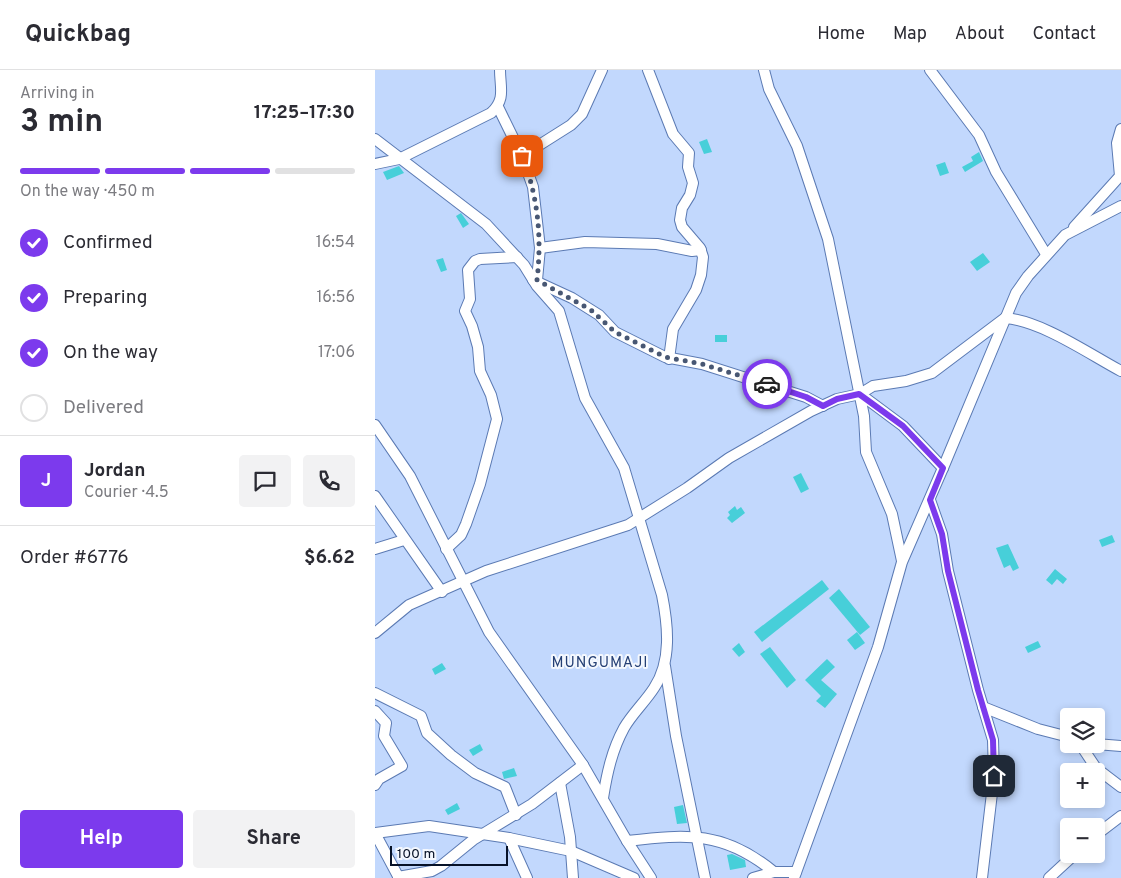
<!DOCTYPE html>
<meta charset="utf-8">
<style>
body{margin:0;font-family:Overpass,sans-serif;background:#f2f2f3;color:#2b2b33;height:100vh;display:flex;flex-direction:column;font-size:19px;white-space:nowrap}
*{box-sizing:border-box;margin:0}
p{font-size:16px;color:#7c7c81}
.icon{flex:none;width:28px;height:28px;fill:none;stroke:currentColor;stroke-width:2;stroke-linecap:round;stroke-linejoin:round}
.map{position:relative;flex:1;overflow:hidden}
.panel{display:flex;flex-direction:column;background:#fff;width:375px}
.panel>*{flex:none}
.fabs{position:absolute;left:685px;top:638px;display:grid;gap:10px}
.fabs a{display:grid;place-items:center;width:45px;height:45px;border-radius:5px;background:#fff;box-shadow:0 2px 8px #0003;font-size:25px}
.scale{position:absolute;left:15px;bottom:12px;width:118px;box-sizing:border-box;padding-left:5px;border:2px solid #071228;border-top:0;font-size:14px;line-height:18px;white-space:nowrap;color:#071228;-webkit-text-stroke:4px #f4f8fe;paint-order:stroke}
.pin{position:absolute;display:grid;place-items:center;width:42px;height:42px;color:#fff;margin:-21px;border-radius:10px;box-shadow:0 2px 8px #0006}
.courier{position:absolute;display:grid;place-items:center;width:50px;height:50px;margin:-25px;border:4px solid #7c3aed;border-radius:50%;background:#fff;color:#222;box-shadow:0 1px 6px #0007}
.overview em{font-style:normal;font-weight:700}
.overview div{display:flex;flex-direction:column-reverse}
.overview{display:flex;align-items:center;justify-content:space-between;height:85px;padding:0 20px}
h1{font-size:32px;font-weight:700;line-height:38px}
.bar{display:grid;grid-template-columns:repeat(4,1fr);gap:8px 5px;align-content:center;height:60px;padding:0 20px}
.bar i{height:6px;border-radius:4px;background:#e1e1e2}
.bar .selected{background:#7c3aed}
.bar p{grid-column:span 4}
.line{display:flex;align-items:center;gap:12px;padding:0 20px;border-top:1px solid #e1e1e2}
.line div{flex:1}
.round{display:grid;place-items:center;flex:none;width:52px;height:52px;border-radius:5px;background:#f2f2f3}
ol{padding:0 20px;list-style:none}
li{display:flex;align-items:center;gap:15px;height:55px}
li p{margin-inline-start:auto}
li .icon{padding:5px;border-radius:50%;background:#7c3aed;color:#fff;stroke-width:4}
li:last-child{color:#7c7c81}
li i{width:28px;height:28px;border:2px solid #e1e1e2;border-radius:50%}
.primary-button{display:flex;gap:10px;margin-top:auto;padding:10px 20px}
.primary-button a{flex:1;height:58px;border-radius:5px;background:#7c3aed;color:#fff;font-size:20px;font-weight:700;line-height:58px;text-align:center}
.primary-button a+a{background:#f2f2f3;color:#2b2b33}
header{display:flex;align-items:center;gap:30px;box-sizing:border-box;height:70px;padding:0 25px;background:#fff;border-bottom:1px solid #e1e1e2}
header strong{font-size:24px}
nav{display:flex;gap:28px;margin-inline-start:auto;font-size:18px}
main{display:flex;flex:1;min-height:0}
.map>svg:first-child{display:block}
</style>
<header>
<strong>Quickbag</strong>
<nav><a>Home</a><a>Map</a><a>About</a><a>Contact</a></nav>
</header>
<main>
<section class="panel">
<div class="overview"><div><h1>3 min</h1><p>Arriving in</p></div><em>17:25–17:30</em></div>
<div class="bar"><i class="selected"></i><i class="selected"></i><i class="selected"></i><i></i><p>On the way · 450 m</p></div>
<ol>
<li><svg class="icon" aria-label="check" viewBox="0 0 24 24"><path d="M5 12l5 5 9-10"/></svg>Confirmed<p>16:54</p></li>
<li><svg class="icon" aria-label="check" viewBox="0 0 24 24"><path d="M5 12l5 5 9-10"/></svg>Preparing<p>16:56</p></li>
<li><svg class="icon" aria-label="check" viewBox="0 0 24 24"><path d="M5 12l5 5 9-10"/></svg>On the way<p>17:06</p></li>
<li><i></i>Delivered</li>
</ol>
<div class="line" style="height:90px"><b class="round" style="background:#7c3aed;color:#fff">J</b><div><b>Jordan</b><p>Courier · 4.5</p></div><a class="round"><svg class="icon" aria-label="chat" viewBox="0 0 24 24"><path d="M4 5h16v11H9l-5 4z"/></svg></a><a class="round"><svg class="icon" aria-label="phone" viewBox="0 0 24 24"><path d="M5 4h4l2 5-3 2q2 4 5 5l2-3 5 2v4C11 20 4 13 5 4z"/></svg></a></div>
<div class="line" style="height:65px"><div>Order #6776</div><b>$6.62</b></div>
<div class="primary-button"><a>Help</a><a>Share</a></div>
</section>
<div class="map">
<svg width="746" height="808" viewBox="0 0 746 808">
<rect width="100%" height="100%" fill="#c2d8fd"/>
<g fill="#47cfd9">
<path d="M332,69L337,82L329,84L324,72Z"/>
<path d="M604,82L608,91L590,102L587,97L598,91L596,87Z"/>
<path d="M570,92L574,103L565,106L561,95Z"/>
<path d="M24,96L29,103L12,110L8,102Z"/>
<path d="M86,143L94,154L88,158L81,146Z"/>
<path d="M608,183L615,192L602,201L595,192Z"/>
<path d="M68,188L72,200L66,202L61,190Z"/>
<rect x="340" y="265" width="12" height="7"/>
<path d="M426,403L434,419L426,423L418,407Z"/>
<path d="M360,436L362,440L366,437L370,443L357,453L352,448L355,445L353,442Z"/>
<path d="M737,465L740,472L727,477L724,470Z"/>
<path d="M633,474L644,498L638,501L635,495L629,498L621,478Z"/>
<path d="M680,499L692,509L688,514L682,509L677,515L671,510Z"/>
<path d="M447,510L454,519L387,572L379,562Z"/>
<path d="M464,519L495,557L485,565L454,528Z"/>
<path d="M482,562L490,573L480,580L472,570Z"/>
<path d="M663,571L666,577L653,583L650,577Z"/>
<path d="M364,573L370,582L364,587L357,579Z"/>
<path d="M395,577L421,610L412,618L385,584Z"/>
<path d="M452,589L460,597L446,610L462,624L450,638L441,631L446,626L430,610Z"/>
<path d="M67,593L71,599L60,605L57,599Z"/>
<path d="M105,674L108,680L98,686L94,680Z"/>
<path d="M139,698L142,706L129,709L127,702Z"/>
<path d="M82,733L85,739L73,745L70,740Z"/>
<path d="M308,735L312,753L302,754L299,737Z"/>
<path d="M357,784L370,790L371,797L355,800L352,785Z"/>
</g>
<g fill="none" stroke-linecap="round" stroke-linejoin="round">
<g stroke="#5b7ab3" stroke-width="12">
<g id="minor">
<path d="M273,0L298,64L314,83L313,97L318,113L315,125L307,138L305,150L307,157L325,178L328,187L326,205L321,220L298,259L294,289"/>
<path d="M389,0L394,19L422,76L453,169L489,346L491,382L517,444L527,491"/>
<path d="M555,0L604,65L621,102L671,184"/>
<path d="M123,37L147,86L158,117L165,178L162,210"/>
<path d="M0,69L111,154L149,195L162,216L184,241L210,328L249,398L287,525C293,555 297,591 279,618C270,632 257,644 249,658C237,680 232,703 228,728"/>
<path d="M147,86L196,55L207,44L227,0"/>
<path d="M0,94L24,89L116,43C131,29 125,18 125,0"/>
<path d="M699,157L745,106L742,73L746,59"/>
<path d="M165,178L210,172L282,174L317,181L326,180"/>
<path d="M158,210L197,228L224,245L240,262L290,287L327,294L431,327L448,336"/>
<path d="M485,324L528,356L568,398"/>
<path d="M0,355L35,406L114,562L208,695L252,771L276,808"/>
<path d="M0,426L67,522"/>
<path d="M555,430L567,464L573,501L603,620L618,670L619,706L607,808"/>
<path d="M0,479L29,470"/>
<path d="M71,479L86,465L91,454L105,414L122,349L116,325L105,301L103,277L97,256L90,241L95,229L93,200L100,191L105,189L142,187"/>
<path d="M0,563L34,535L111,501L253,455L312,418L354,388L436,341L462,329L485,324L498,316L531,311L557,303L630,248C667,251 714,284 746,301"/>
<path d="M290,596L301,666L330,808"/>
<path d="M0,623L46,646L52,663L76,685L100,703L130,717L141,745"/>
<path d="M608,637L663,659L694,667"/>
<path d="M0,641L11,653L9,666L27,696L4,709L0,715"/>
<path d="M705,674L721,698L746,717"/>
<path d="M721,674L746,676"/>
<path d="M185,713L195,767L198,808"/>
<path d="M0,763L54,756L134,768L196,781L259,808"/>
<path d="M0,763L24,808"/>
<path d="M721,765L746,746"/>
<path d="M134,768L152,808"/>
<path d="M252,771C313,764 349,761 399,802"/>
<path d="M23,807L57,801L66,796L98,770L157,734L208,695"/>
<path d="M378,808L399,802H421"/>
<path d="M419,808L503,577L527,492L568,398L641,223L653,206L690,165L746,136"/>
<path d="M674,808L700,784"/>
</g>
</g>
<use href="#minor" stroke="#fff" stroke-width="10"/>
</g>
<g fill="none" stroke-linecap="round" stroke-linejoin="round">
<path stroke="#485773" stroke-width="5" stroke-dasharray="0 9" d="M147,86C163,126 167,167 162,210L216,240L240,262L290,287L327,294L392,314"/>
<path stroke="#7c3aed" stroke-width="6" d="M392,314L431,327L448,336L462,329L484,324L528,356L568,398L555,430L567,464L573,501L603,620L618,670L619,706"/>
</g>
<g text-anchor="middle" stroke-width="4" stroke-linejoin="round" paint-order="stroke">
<g font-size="15" letter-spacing="1" fill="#243f74" stroke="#f4f8fe">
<text x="225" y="597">MUNGUMAJI</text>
</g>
</g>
</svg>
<div class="fabs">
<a><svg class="icon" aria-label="layers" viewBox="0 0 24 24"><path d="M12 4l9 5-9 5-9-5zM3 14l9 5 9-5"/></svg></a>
<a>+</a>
<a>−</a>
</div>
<div class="scale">100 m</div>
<div class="pin" style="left:147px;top:86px;background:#ea580c"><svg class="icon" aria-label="bag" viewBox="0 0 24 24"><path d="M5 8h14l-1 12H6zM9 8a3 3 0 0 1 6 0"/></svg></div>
<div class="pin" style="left:619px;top:706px;background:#1f2937"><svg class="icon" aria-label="home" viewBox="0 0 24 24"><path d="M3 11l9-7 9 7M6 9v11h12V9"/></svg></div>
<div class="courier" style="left:392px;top:314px"><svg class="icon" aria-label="car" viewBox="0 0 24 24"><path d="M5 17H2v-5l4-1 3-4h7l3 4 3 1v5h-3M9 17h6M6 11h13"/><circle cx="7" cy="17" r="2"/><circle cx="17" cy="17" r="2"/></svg></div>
</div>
</main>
